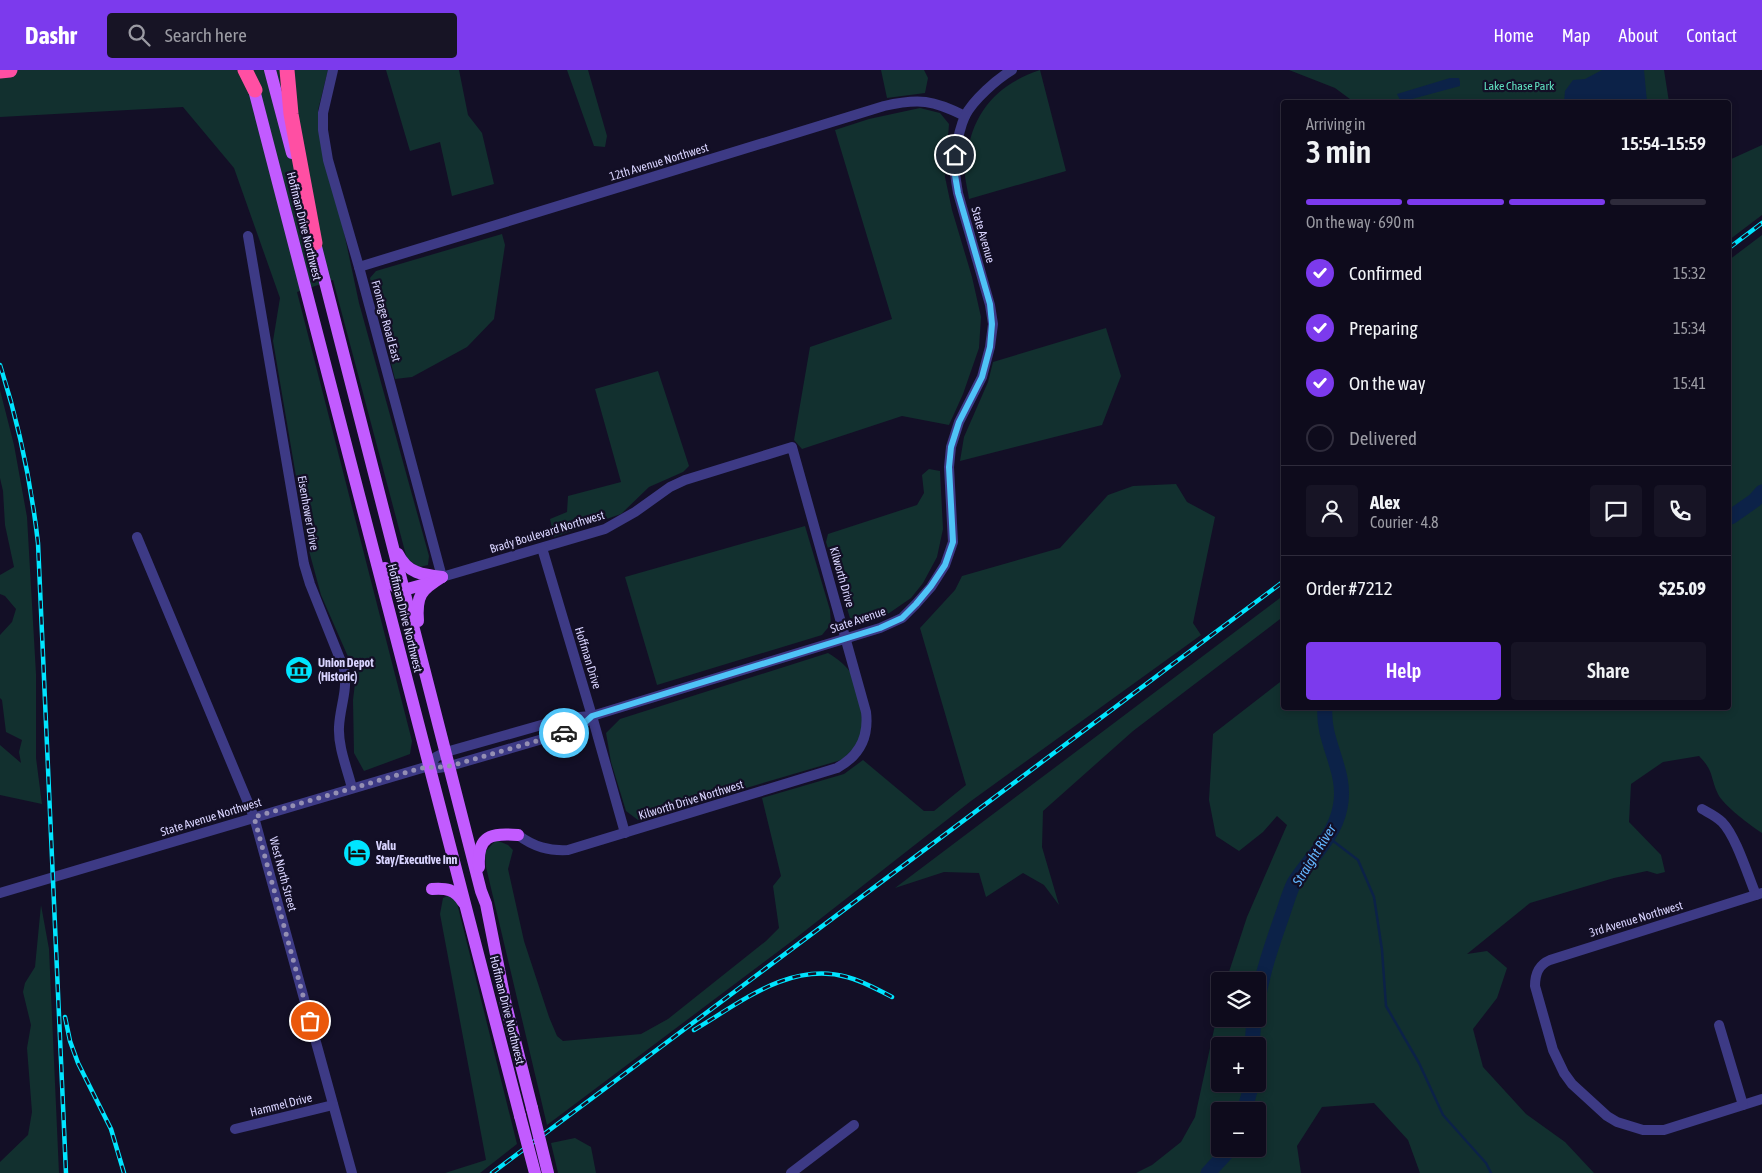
<!DOCTYPE html>
<meta charset="utf-8">
<style>
body{margin:0;font-family:"Asap Condensed",sans-serif;background:#171425;color:#f1f3f6;height:100vh;display:flex;flex-direction:column;font-size:19px;white-space:nowrap}
*{box-sizing:border-box;margin:0}
p{font-size:16px;color:#9b9ba3}
.icon{flex:none;width:28px;height:28px;fill:none;stroke:currentColor;stroke-width:2;stroke-linecap:round;stroke-linejoin:round}
.map{position:relative;flex:1;overflow:hidden}
.side{position:absolute;left:1281px;top:30px;width:450px;height:610px;display:flex;flex-direction:column;background:#0e0b1c;border-radius:5px;box-shadow:0 2px 8px #0003,0 0 0 1px #2e2b3b}
.side>*{flex:none}
.buttons{position:absolute;left:1211px;top:902px;display:grid;gap:10px}
.buttons a{display:grid;place-items:center;width:55px;height:55px;border-radius:5px;background:#0e0b1c;box-shadow:0 2px 8px #0003,0 0 0 1px #2e2b3b;font-size:25px}
.pin{position:absolute;display:grid;place-items:center;width:42px;height:42px;color:#fff;margin:-21px;border:2px solid #fff;border-radius:50%;box-shadow:0 1px 5px #0007}
.courier{position:absolute;display:grid;place-items:center;width:50px;height:50px;margin:-25px;border:4px solid #4fc3f7;border-radius:50%;background:#fff;color:#222;box-shadow:0 1px 6px #0007}
.overview em{font-style:normal;font-weight:600}
.overview div{display:flex;flex-direction:column-reverse}
.overview{display:flex;align-items:center;justify-content:space-between;height:85px;padding:0 25px}
h1{font-size:32px;font-weight:600;line-height:38px}
.bar{display:grid;grid-template-columns:repeat(4,1fr);gap:8px 5px;align-content:center;height:60px;padding:0 25px}
.bar i{height:6px;border-radius:4px;background:#2e2b3b}
.bar .on{background:#7c3aed}
.bar p{grid-column:span 4}
.line{display:flex;align-items:center;gap:12px;padding:0 25px;border-top:1px solid #2e2b3b}
.line div{flex:1}
.round{display:grid;place-items:center;flex:none;width:52px;height:52px;border-radius:5px;background:#171425}
ol{padding:0 25px;list-style:none}
li{display:flex;align-items:center;gap:15px;height:55px}
li p{margin-inline-start:auto}
li .icon{padding:5px;border-radius:50%;background:#7c3aed;color:#fff;stroke-width:4}
li:last-child{color:#9b9ba3}
li i{width:28px;height:28px;border:2px solid #2e2b3b;border-radius:50%}
.primary-button{display:flex;gap:10px;margin-top:auto;padding:10px 25px}
.primary-button a{flex:1;height:58px;border-radius:5px;background:#7c3aed;color:#fff;font-size:20px;font-weight:600;line-height:58px;text-align:center}
.primary-button a+a{background:#171425;color:#f1f3f6}
header{display:flex;align-items:center;gap:30px;box-sizing:border-box;height:70px;padding:0 25px;background:#7c3aed;color:#fff}
header strong{font-size:24px}
nav{display:flex;gap:28px;margin-inline-start:auto;font-size:18px}
.search{width:350px;height:45px;background:#171425;display:flex;align-items:center;gap:12px;box-sizing:border-box;padding:0 18px;border-radius:5px;color:#9b9ba3;font-size:19px}
.map>svg:first-child{display:block}
</style>
<header>
<strong>Dashr</strong>
<div class="search"><svg class="icon" aria-label="search" viewBox="0 0 24 24"><circle cx="10" cy="10" r="6"/><path d="M15 15l6 6"/></svg>Search here</div>
<nav><a>Home</a><a>Map</a><a>About</a><a>Contact</a></nav>
</header>
<div class="map">
<svg width="1762" height="1103" viewBox="0 0 1762 1103">
<rect width="100%" height="100%" fill="#130f26"/>
<g fill="#12302f" fill-rule="evenodd">
<path d="M0,0H328L318,40L359,233L429,486L428,495L419,497L407,489L333,210L297,222L412,671L410,684L364,701L354,683L353,630L356,605L321,525L308,477L273,271L280,228L234,98L183,37L0,47Z"/>
<path d="M386,0H459L468,45L482,63L494,114L452,126L440,72L410,81Z"/>
<path d="M567,0H588L607,66L605,77L594,76Z"/>
<path d="M881,0H924L928,8L925,23L887,28Z"/>
<path d="M1040,0L1066,101L969,129C968,122 966,114 965,106C965,100 966,93 967,87C972,42 998,14 1040,0Z"/>
<path d="M1289,0H1664L1669,32H1354L1335,18Z"/>
<path d="M920,38L940,43L949,54L945,107L952,140L972,207L981,247L979,278L963,324L949,355L902,346L802,379L794,370L810,277L892,249L835,60L869,49Z"/>
<path d="M1762,75V145L1729,170V90Z"/>
<path d="M502,164L505,175L494,249L467,277L412,307L395,309L370,208L376,201Z"/>
<path d="M1762,165V763C1751,756 1723,735 1718,724C1710,707 1714,701 1699,686L1663,692L1631,714L1629,752L1661,785L1665,802L1657,804L1647,801L1614,808L1530,833L1467,884L1487,881L1507,898L1497,928L1473,959L1483,997L1526,1044L1565,1072L1594,1103H1420L1408,1070L1374,1033L1322,1037L1297,1076L1301,1103H1136L1152,1095L1181,1072L1195,1047L1220,932V949H1258V911H1226L1247,847L1287,755L1277,746L1263,762L1239,781L1216,766L1209,730L1213,664L1284,609V638H1729V190ZM1220,976H1258V1014H1220ZM1220,1041H1258V1079H1220Z"/>
<path d="M1106,258L1121,306L1102,355L960,391L964,367L988,312L993,292Z"/>
<path d="M658,301L689,396L683,402L649,417L621,444L554,467L550,449L567,442L568,426L621,412L595,319Z"/>
<path d="M0,320L14,375L27,447L36,604V688L42,734L0,725V675L21,693L19,682L22,670L6,662L2,630L0,628V565L12,552L16,539L5,526L0,524V505L14,497L5,455L3,421L0,408Z"/>
<path d="M929,399L940,401L943,459L937,487L923,513L911,528L882,548L869,552L850,548L826,472L828,464L917,435L924,423L922,405Z"/>
<path d="M1176,414L1187,432L1215,447L1193,553L1201,565L971,731L792,871L547,1055L486,797L485,782L496,770L508,775L513,780L508,799L524,871L549,947L557,966L563,971L641,964L668,949L766,871L779,858L773,816L781,806L762,728L844,704L863,690L924,741H934L966,715L920,558L955,520L962,506L1060,478L1108,425L1133,416Z"/>
<path d="M805,456L830,540L831,554L822,565L657,615L625,507Z"/>
<path d="M1284,525V546L1133,661L1043,741L1042,777L1059,835L1044,815L1023,803L986,827L979,803L944,802L895,818Z"/>
<path d="M828,583C838,589 847,596 853,606C857,615 864,650 862,660C861,672 850,683 841,690L638,750L626,741L611,692L606,663L620,649Z"/>
<path d="M450,825L457,833L517,1074L480,1103H445L486,1090L440,844L443,828Z"/>
<path d="M41,835L49,879L59,1103H0V1092L28,1065L32,1042L27,978L31,955L23,922L25,913L35,897Z"/>
<path d="M575,1068L591,1077L596,1103H558L551,1073Z"/>
</g>
<g fill="#0c2248">
<path d="M1602,0H1644L1647,32H1564L1565,21L1573,10L1585,9Z"/>
<path d="M1450,8H1459L1460,12V16L1401,32L1397,24Z"/>
</g>
<g fill="none" stroke-linecap="round" stroke-linejoin="round">
<path stroke="#0c2248" stroke-width="2.5" d="M1328,767L1358,790L1374,827L1382,880L1386,936L1419,993L1443,1045L1486,1093L1491,1103"/>
<g stroke="#0c2248" stroke-width="15">
<path d="M1729,446L1731,447L1755,430L1762,422"/>
<path d="M1258,930C1263,900 1272,875 1282,846C1286,835 1289,823 1294,813C1309,789 1334,768 1340,738C1348,701 1322,673 1325,638"/>
<path d="M1252,976L1254,949"/>
<path d="M1244,1041L1252,1014"/>
<path d="M1208,1103L1230,1079"/>
</g>
<g stroke="#3d3a85" stroke-width="10">
<path d="M333,0L323,43V60L328,90L359,197L442,507L605,459L635,442L670,417L685,410L792,377L866,642C869,667 859,686 837,698L568,780C549,781 534,777 518,765"/>
<path d="M248,166L304,494L310,514L344,599C348,621 340,636 339,657C338,677 347,698 352,718"/>
<path d="M359,197L884,36C919,28 933,30 965,46"/>
<path d="M137,467L254,747L352,1103"/>
<path d="M542,478L592,646L625,763"/>
<path d="M429,696L436,687L446,682L566,648L592,646L880,558L902,548L916,534L931,517L945,495L953,472L949,397L951,377L959,352L982,307L990,277L993,254L990,235L958,123C956,110 953,97 955,84C957,72 960,57 965,46C973,30 997,9 1012,0"/>
<path d="M1702,739C1709,743 1716,746 1722,752C1736,766 1748,806 1756,825"/>
<path d="M0,823L429,696L438,698L450,696L570,661L579,658L592,646"/>
<path d="M1762,823L1550,890C1538,895 1535,904 1535,916L1553,980L1564,1003L1572,1014L1607,1046L1617,1052L1643,1060H1664L1762,1029"/>
<path d="M1719,955L1743,1035"/>
<path d="M235,1059L333,1035"/>
<path d="M791,1103L854,1055"/>
</g>
<g stroke="#c25bff" stroke-width="12">
<path d="M270,0L292,83"/>
<path d="M252,12L520,1046"/>
<path d="M313,165L481,821L486,834L506,935L532,1038"/>
<path d="M398,484C407,503 423,505 442,507"/>
<path d="M385,498L390,512L400,521L433,512"/>
<path d="M418,551C416,525 421,520 442,507"/>
<path d="M479,797C477,765 491,763 518,765"/>
<path d="M432,819C446,818 455,819 463,832"/>
</g>
<g stroke="#ff4fa3" stroke-width="15">
<path d="M245,0L255,20"/>
<path d="M287,0L291,44L315,173"/>
<path d="M0,1L10,0"/>
</g>
<g stroke="#00e5ff" stroke-width="4.5">
<g id="rail">
<path d="M1729,178L1762,153"/>
<path d="M0,295C19,354 31,412 38,473L66,1103"/>
<path d="M65,947L70,971L78,993L111,1059L124,1103"/>
<path d="M694,960C740,933 790,891 847,907C863,911 878,920 892,927"/>
<path d="M492,1103L1284,511"/>
</g>
</g>
<use href="#rail" stroke="#130f26" stroke-width="2.5" stroke-dasharray="8" stroke-linecap="butt"/>
<g stroke="#c25bff" stroke-width="12">
<path d="M532,1038L548,1103"/>
<path d="M520,1046L535,1103"/>
</g>
</g>
<g fill="none" stroke-linecap="round" stroke-linejoin="round">
<path stroke="#948fb3" stroke-width="5" stroke-dasharray="0 9" d="M310,951L254,747L418,699C429,696 439,698 450,696L564,663"/>
<path stroke="#4fc3f7" stroke-width="6" d="M564,663L579,658L592,646L880,558L902,548L916,534L931,516L945,495L953,472L949,397L951,377L959,352L982,307L990,277L992,254L990,234L958,123L955,105V85"/>
</g>
<defs>
<g id="museum-disc" transform="scale(1.4375)"><circle r="9.5" fill="#00e5ff" stroke="#130f26"/><path d="M0-6L6-3V-2H-6V-3ZM-5-1h2V3h-2ZM-1-1h2V3h-2ZM3-1h2V3H3ZM-6 4H6V6H-6Z" fill="#111"/></g>
<g id="hotel-disc" transform="scale(1.4375)"><circle r="9.5" fill="#00e5ff" stroke="#130f26"/><path d="M-6-4.5h1.5V1H6V5H4.5V3h-9V5H-6ZM-4 0a1.8 1.8 0 1 1 3.6 0ZM.5 0V-2.5h3Q6-2.5 6 0Z" fill="#111"/></g>
</defs>
<g fill-rule="evenodd">
<use href="#museum-disc" x="299" y="600"/>
<use href="#hotel-disc" x="357" y="783"/>
</g>
<g text-anchor="middle" stroke-width="4.5" stroke-linejoin="round" paint-order="stroke">
<g font-size="12" fill="#5fe0c0" stroke="#130f26">
<text x="1519" y="20">Lake Chase Park</text>
</g>
<g font-size="12" fill="#d9d4ff" stroke="#130f26">
<text transform="translate(659 92) rotate(-17)" y="4">12th Avenue Northwest</text>
<text transform="translate(304 156) rotate(76)" y="4">Hoffman Drive Northwest</text>
<text transform="translate(983 165) rotate(74)" y="4">State Avenue</text>
<text transform="translate(386 251) rotate(75)" y="4">Frontage Road East</text>
<text transform="translate(308 443) rotate(80)" y="4">Eisenhower Drive</text>
<text transform="translate(547 462) rotate(-17)" y="4">Brady Boulevard Northwest</text>
<text transform="translate(842 507) rotate(74)" y="4">Kilworth Drive</text>
<text transform="translate(405 548) rotate(76)" y="4">Hoffman Drive Northwest</text>
<text transform="translate(858 550) rotate(-19)" y="4">State Avenue</text>
<text transform="translate(588 588) rotate(73)" y="4">Hoffman Drive</text>
<text transform="translate(691 730) rotate(-17)" y="4">Kilworth Drive Northwest</text>
<text transform="translate(211 747) rotate(-17)" y="4">State Avenue Northwest</text>
<text transform="translate(283 804) rotate(75)" y="4">West North Street</text>
<text transform="translate(1636 849) rotate(-17)" y="4">3rd Avenue Northwest</text>
<text transform="translate(507 940) rotate(76)" y="4">Hoffman Drive Northwest</text>
<text transform="translate(281 1035) rotate(-14)" y="4">Hammel Drive</text>
</g>
<g font-size="12" font-weight="bold" fill="#d9d4ff" stroke="#130f26" text-anchor="start">
<text x="318" y="597">Union Depot<tspan x="318" dy="14">(Historic)</tspan></text>
<text x="376" y="780">Valu<tspan x="376" dy="14">Stay/Executive Inn</tspan></text>
</g>
<g font-size="14" font-style="italic" fill="#62b6ff" stroke="#130f26">
<text transform="translate(1314 785) rotate(-58)" y="5">Straight River</text>
</g>
</g>
</svg>
<div class="buttons">
<a><svg class="icon" aria-label="layers" viewBox="0 0 24 24"><path d="M12 4l9 5-9 5-9-5zM3 14l9 5 9-5"/></svg></a>
<a>+</a>
<a>−</a>
</div>
<div class="pin" style="left:310px;top:951px;background:#ea580c"><svg class="icon" aria-label="bag" viewBox="0 0 24 24"><path d="M5 8h14l-1 12H6zM9 8a3 3 0 0 1 6 0"/></svg></div>
<div class="pin" style="left:955px;top:85px;background:#1f2937"><svg class="icon" aria-label="home" viewBox="0 0 24 24"><path d="M3 11l9-7 9 7M6 9v11h12V9"/></svg></div>
<div class="courier" style="left:564px;top:663px"><svg class="icon" aria-label="car" viewBox="0 0 24 24"><path d="M5 17H2v-5l4-1 3-4h7l3 4 3 1v5h-3M9 17h6M6 11h13"/><circle cx="7" cy="17" r="2"/><circle cx="17" cy="17" r="2"/></svg></div>
<section class="side">
<div class="overview"><div><h1>3 min</h1><p>Arriving in</p></div><em>15:54–15:59</em></div>
<div class="bar"><i class="on"></i><i class="on"></i><i class="on"></i><i></i><p>On the way · 690 m</p></div>
<ol>
<li><svg class="icon" aria-label="check" viewBox="0 0 24 24"><path d="M5 12l5 5 9-10"/></svg>Confirmed<p>15:32</p></li>
<li><svg class="icon" aria-label="check" viewBox="0 0 24 24"><path d="M5 12l5 5 9-10"/></svg>Preparing<p>15:34</p></li>
<li><svg class="icon" aria-label="check" viewBox="0 0 24 24"><path d="M5 12l5 5 9-10"/></svg>On the way<p>15:41</p></li>
<li><i></i>Delivered</li>
</ol>
<div class="line" style="height:90px"><a class="round"><svg class="icon" aria-label="person" viewBox="0 0 24 24"><circle cx="12" cy="8" r="4"/><path d="M4 21q1-7 8-7t8 7"/></svg></a><div><b>Alex</b><p>Courier · 4.8</p></div><a class="round"><svg class="icon" aria-label="chat" viewBox="0 0 24 24"><path d="M4 5h16v11H9l-5 4z"/></svg></a><a class="round"><svg class="icon" aria-label="phone" viewBox="0 0 24 24"><path d="M5 4h4l2 5-3 2q2 4 5 5l2-3 5 2v4C11 20 4 13 5 4z"/></svg></a></div>
<div class="line" style="height:65px"><div>Order #7212</div><b>$25.09</b></div>
<div class="primary-button"><a>Help</a><a>Share</a></div>
</section>
</div>
